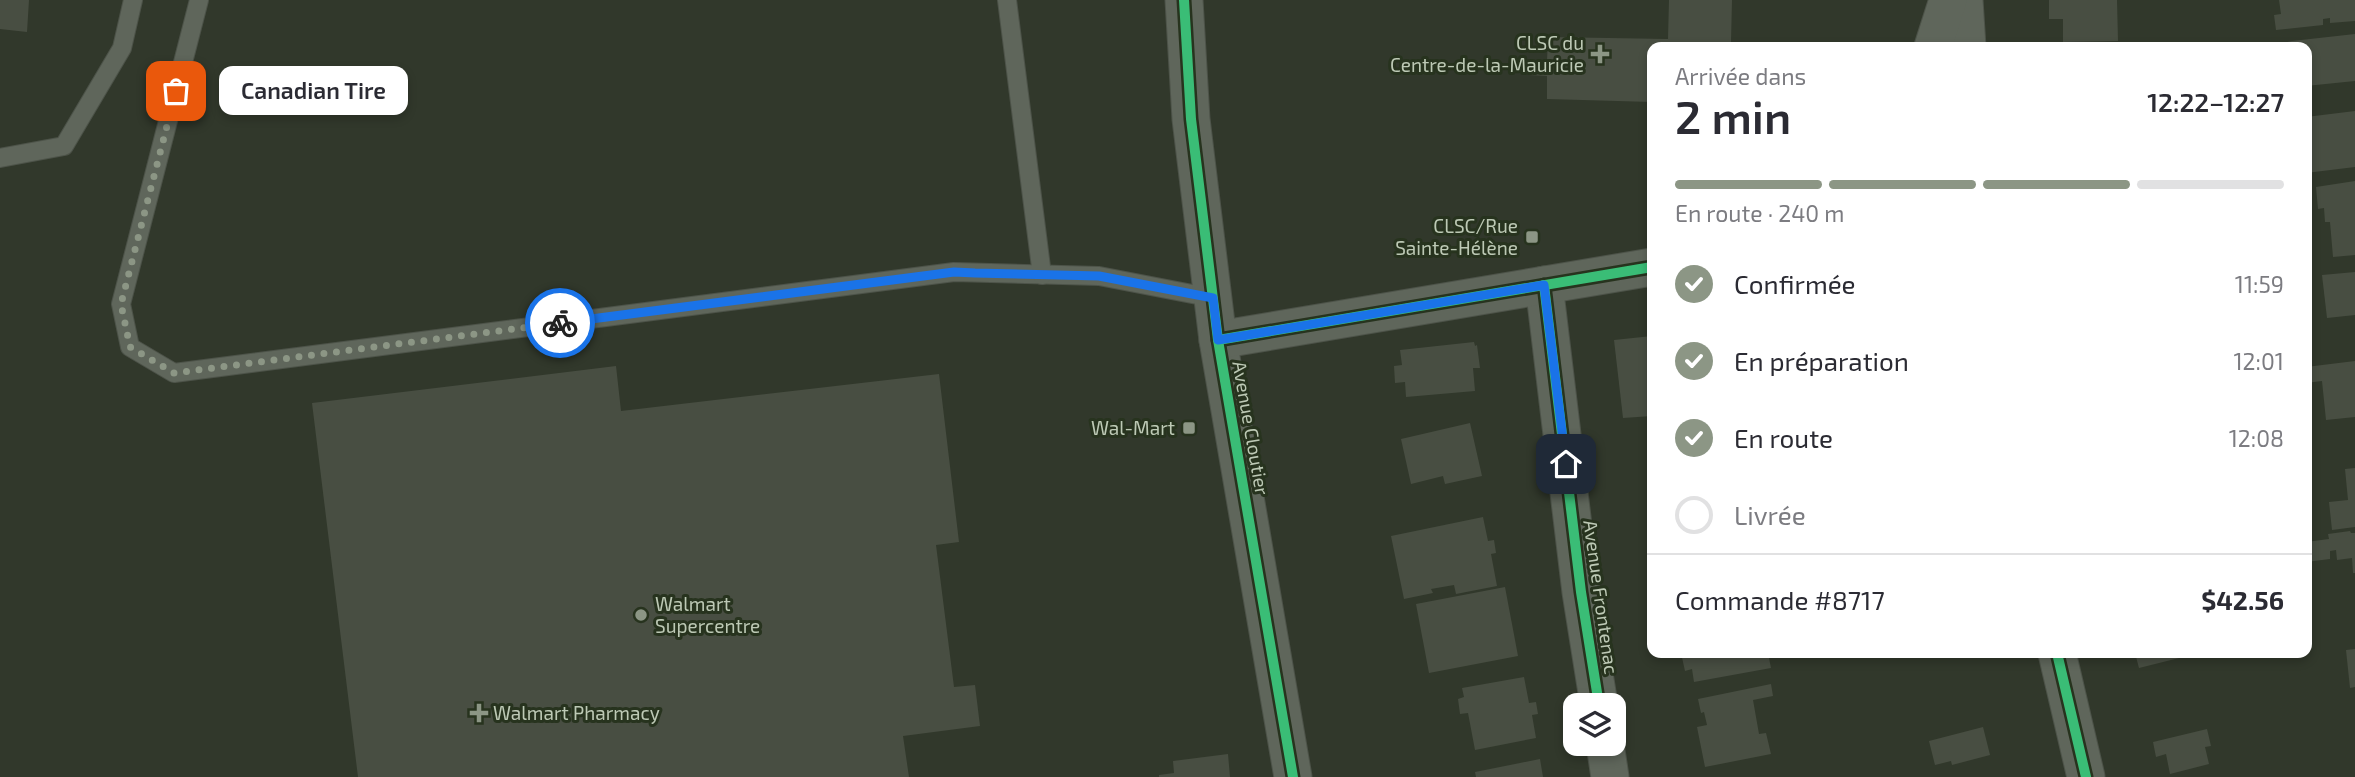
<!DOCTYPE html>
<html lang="fr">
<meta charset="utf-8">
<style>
body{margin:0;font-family:"Exo 2",sans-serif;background:#f7f7f7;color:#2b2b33;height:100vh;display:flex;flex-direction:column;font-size:26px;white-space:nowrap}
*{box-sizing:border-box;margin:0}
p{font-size:23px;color:#7c7c81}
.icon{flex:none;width:38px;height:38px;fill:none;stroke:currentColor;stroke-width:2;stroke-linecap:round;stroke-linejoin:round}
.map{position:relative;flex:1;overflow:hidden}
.sheet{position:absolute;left:1647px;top:42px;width:665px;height:616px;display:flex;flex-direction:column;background:#fff;border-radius:14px;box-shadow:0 4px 10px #0003}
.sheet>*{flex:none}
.fabs{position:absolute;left:1563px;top:693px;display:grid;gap:14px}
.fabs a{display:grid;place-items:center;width:63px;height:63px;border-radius:14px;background:#fff;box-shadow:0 4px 10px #0003;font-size:35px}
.pin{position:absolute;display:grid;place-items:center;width:60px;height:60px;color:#fff;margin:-30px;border-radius:14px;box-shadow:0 4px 10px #0006}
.courier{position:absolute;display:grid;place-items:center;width:70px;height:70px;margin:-35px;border:5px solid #1a73e8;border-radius:50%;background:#fff;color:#222;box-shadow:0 2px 9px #0007}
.bubble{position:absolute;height:49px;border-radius:14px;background:#fff;box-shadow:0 4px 10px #0003;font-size:23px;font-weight:600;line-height:49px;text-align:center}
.head em{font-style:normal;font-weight:600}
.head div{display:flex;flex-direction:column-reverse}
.head{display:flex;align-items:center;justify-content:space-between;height:119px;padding:0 28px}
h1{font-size:46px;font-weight:600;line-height:52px}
.bar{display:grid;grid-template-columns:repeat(4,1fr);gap:10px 7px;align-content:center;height:84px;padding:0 28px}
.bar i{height:9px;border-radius:5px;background:#e1e1e2}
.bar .selected{background:#8c9685}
.bar p{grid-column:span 4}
.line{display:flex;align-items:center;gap:18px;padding:0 28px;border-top:2px solid #e1e1e2}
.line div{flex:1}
ol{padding:0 28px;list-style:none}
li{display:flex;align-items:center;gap:21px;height:77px}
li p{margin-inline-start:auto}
li .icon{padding:7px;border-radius:50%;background:#8c9685;color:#fff;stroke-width:4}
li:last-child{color:#7c7c81}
li i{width:38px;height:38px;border:4px solid #e1e1e2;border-radius:50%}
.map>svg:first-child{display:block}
</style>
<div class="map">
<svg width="2355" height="777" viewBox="0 0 2355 777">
<rect width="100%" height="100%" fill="#31382b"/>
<g fill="#484e42">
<path d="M0,0H29L27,32L0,29Z"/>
<path d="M1669,0H1732L1731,42H1775V47H1652V102L1547,99V76L1529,75L1530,60L1547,61L1548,37L1668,39Z"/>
<path d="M2049,0H2117L2118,41L2063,42V19H2049Z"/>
<path d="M2279,0H2355V21L2330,23V18L2323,19V25L2276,30L2274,15L2281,14Z"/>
<path d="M2355,34V81L2306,86V47H2284L2283,43L2292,41Z"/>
<path d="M2355,111V167L2306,173V117Z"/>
<path d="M2355,181V255L2333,257L2330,222H2325L2324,208L2318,209L2316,187Z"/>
<path d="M2355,272V315L2327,318L2322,275Z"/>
<path d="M1652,336V416L1623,418L1614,340Z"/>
<path d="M1474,342L1475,346L1477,345L1480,368H1473L1475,391L1406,397L1405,382L1395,383L1394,366L1402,365L1400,350Z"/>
<path d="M2355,361V417L2326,420L2322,381L2306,383V367Z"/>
<path d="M616,366L621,411L939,374L959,542L936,545L954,687L975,685L980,726L903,736L909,777H358L312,403Z"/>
<path d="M1470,423L1482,476L1445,484L1443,476L1411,484L1401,439Z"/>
<path d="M2355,468V527L2332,530L2329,502L2348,500L2345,469Z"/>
<path d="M1483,517L1488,541L1494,540L1496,553L1491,554L1497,586L1456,594L1454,585L1431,589L1433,593L1404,599L1391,536Z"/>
<path d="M2350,531L2351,533H2355V573H2353L2352,558L2337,560L2336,550L2330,551V559L2306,562V542L2329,539L2328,534Z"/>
<path d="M1505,587L1518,656L1429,673L1416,604Z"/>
<path d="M2355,649V687L2350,688L2346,650Z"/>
<path d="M1681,653H1768L1771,668L1694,682L1692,669L1685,671Z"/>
<path d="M2135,653H2186L2187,656L2139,668Z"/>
<path d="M1524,677L1529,703L1536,702L1538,714L1532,715L1536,738L1475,750L1468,713L1460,714L1458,699L1464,697L1462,688Z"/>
<path d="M1771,684L1773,696L1753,700L1759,734L1766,733L1771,754L1705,767L1697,727L1707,725L1704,712L1701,713L1698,699Z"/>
<path d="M1983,727L1990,755L1952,765L1951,761L1935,765L1929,741Z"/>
<path d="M2207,729L2211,746L2205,747L2209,764L2170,774L2166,754L2156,757L2153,742Z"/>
<path d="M1228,754L1230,777H1159V775L1174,773L1173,761Z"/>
<path d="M1540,759L1543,777H1476L1475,772Z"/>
</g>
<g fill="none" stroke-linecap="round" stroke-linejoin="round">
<g stroke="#4d5349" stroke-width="20">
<g id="lane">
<path d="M199,0L121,304L130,347L174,373L954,272L1099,276L1213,298"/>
<path d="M1007,0L1042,275"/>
<path d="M0,158L64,146L122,48L133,0"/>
</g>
</g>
<g stroke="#4d5349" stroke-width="39">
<g id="street">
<path d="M1184,0L1191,119L1218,340L1293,777"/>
<path d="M1964,0L1967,47"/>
<path d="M1933,47L1948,0"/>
<path d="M1544,285L1581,592L1599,705"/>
<path d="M1218,340L1652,267"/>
<path d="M2057,653L2086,777"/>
<path d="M1605,744L1610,777"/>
</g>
</g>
<use href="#lane" stroke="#5f665b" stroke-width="18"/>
<use href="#street" stroke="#5f665b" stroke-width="37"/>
<g stroke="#27331e" stroke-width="15">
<g id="cycleway">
<path d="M1184,0L1191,119L1218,340L1293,777"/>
<path d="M1544,285L1581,592L1599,705"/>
<path d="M1218,340L1652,267"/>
<path d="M2057,653L2086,777"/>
</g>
</g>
<use href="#cycleway" stroke="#3abd76" stroke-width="10"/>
</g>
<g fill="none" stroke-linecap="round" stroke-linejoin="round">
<path stroke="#8c9685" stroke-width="7" stroke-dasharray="0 12.6" d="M176,91L121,304L130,347L174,373L560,323"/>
<path stroke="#1a73e8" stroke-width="9" d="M560,323L954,272L975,273L1099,276L1213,298L1218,340L1544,285L1566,464"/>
</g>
<g fill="#8c9685" stroke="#27331e" stroke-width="2.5">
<path d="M1596.5 43.5h7v7h7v7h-7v7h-7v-7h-7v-7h7z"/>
<rect x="1525" y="230" width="14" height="14" rx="3.5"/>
<rect x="1182" y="421" width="14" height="14" rx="3.5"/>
<circle cx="641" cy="615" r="7"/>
<path d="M475.5 702.5h7v7h7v7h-7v7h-7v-7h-7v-7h7z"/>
</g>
<g text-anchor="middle" stroke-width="6" stroke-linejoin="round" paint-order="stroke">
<g font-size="19" fill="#bdc9b5" stroke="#27331e" text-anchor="end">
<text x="1584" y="50">CLSC du<tspan x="1584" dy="22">Centre-de-la-Mauricie</tspan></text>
<text x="1518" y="233">CLSC/Rue<tspan x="1518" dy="22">Sainte-Hélène</tspan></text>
<text x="1175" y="435">Wal-Mart</text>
<text x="655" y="611" text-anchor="start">Walmart<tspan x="655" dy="22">Supercentre</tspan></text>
<text x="493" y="720" text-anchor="start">Walmart Pharmacy</text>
</g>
<g font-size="19" fill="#bdc9b5" stroke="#27331e">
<text transform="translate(1251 428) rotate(80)" y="7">Avenue Cloutier</text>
<text transform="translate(1601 597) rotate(82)" y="7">Avenue Frontenac</text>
</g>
</g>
</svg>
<div class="fabs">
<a><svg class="icon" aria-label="layers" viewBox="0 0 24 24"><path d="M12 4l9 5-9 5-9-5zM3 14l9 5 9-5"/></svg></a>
</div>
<div class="pin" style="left:176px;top:91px;background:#ea580c"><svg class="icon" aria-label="bag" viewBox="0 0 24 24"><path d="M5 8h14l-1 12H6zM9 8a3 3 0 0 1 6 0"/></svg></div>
<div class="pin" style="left:1566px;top:464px;background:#1f2937"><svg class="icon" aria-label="home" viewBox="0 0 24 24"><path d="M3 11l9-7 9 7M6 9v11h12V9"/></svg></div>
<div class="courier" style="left:560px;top:323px"><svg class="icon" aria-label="bike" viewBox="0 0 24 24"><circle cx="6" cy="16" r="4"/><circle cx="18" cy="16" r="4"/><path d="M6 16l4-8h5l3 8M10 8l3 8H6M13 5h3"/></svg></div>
<div class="bubble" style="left:219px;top:66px;width:189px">Canadian Tire</div>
<section class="sheet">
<div class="head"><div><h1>2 min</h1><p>Arrivée dans</p></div><em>12:22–12:27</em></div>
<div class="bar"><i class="selected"></i><i class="selected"></i><i class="selected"></i><i></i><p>En route · 240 m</p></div>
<ol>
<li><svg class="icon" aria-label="check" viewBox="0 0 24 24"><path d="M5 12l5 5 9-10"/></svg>Confirmée<p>11:59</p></li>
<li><svg class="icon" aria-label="check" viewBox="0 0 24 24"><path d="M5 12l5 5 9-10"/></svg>En préparation<p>12:01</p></li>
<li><svg class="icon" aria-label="check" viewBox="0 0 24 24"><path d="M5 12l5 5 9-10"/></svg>En route<p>12:08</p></li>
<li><i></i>Livrée</li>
</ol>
<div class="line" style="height:91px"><div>Commande #8717</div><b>$42.56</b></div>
</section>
</div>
